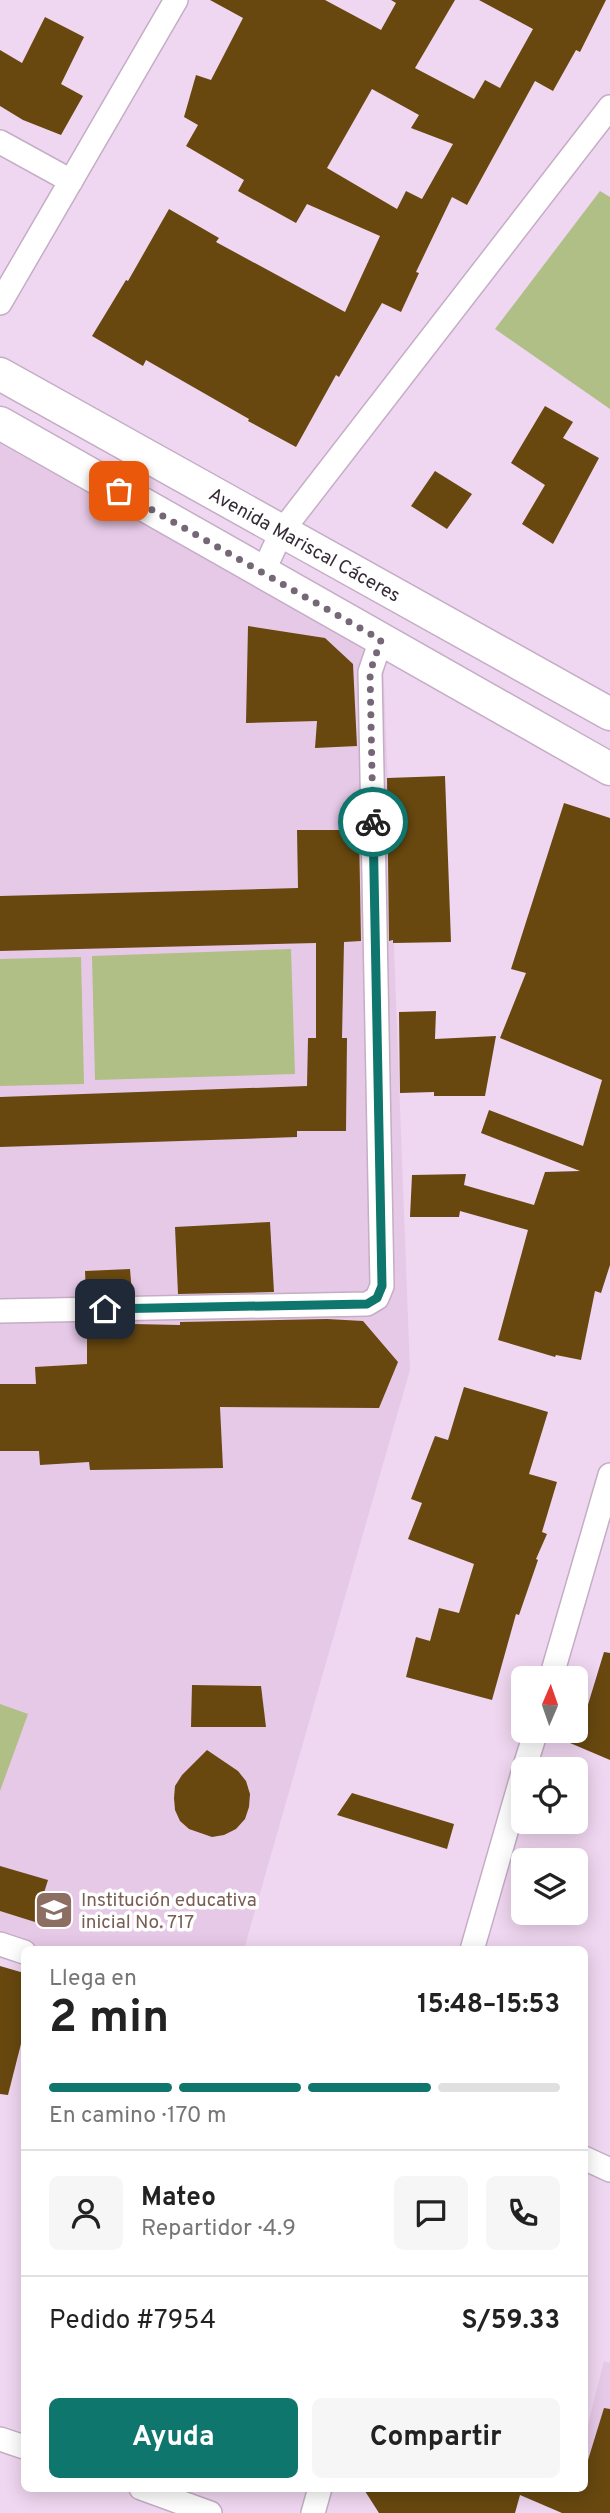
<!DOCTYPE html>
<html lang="es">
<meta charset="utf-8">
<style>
body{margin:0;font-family:Overpass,sans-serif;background:#f6f6f6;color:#222;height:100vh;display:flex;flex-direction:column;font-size:26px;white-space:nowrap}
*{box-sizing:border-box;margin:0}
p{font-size:23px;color:#767676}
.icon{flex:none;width:38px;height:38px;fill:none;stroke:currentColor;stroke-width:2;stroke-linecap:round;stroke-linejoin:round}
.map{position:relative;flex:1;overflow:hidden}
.panel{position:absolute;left:21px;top:1946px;width:567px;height:546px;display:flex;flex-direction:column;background:#fff;border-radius:10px;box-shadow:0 4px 18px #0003}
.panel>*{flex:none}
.needle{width:46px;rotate:2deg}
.controls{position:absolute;left:511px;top:1666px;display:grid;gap:14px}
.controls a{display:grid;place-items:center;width:77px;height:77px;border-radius:10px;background:#fff;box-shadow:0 4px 18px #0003;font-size:35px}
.pin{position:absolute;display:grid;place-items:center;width:60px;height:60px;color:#fff;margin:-30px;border-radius:14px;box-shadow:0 4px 10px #0006}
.courier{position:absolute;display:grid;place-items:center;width:70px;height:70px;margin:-35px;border:5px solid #0f766e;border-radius:50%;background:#fff;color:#222;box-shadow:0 2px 9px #0007}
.headline em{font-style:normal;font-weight:700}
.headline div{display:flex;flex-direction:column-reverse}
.headline{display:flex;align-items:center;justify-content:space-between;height:119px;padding:0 28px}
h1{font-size:46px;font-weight:700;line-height:52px}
.bar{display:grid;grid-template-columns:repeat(4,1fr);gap:10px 7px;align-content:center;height:84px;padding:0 28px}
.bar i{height:9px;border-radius:5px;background:#e0e0e0}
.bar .selected{background:#0f766e}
.bar p{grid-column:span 4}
.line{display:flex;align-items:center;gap:18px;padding:0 28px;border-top:2px solid #e0e0e0}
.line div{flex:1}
.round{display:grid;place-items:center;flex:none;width:74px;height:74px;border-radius:10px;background:#f6f6f6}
.action{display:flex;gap:14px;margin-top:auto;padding:14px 28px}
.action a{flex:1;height:80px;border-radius:10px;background:#0f766e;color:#fff;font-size:28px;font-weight:700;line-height:80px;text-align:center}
.action a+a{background:#f6f6f6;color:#222}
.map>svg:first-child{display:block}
</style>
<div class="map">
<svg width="610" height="2513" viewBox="0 0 610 2513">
<rect width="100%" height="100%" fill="#f0d7f1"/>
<g fill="#e6c9e7">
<path d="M0,442L383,657L410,1370L244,1949L24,1950L0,1944Z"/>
<path d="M604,2361L610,2363V2513H564L584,2488L585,2436Z"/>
</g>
<g fill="#afbf85">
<path d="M600,191L610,197V409L495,329Z"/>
<path d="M291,949L295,1074L95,1080L92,956Z"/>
<path d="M81,957L84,1084L0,1086V959Z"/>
<path d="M0,1704L28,1714L0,1791Z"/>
</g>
<g fill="#68480f" fill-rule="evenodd">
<path d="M210,0H325L381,30L396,3L391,0H455L415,68L474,99L485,80L500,88L533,29L479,0H606L580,52L576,50L553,91L535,81L467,205L452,197L416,272L419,273L401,312L382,303L339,377L336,375L296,447L248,421L249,419L146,360L143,366L92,336L126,280L128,281L169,209L219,238L216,242L345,312L380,236L307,204L296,223L238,191L244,180L186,146L198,125L184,117L196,75L211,80L243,18ZM372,89L419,115L411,128L453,144L422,199L406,191L397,209L327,168Z"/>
<path d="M45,17L84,37L61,84L83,96L61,135L23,120L0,106V50L22,63Z"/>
<path d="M545,406L573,422L563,438L599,458L553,544L522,524L545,485L511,463Z"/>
<path d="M435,471L472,494L447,529L411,506Z"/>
<path d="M248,626L325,638L353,664L357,746L315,748L317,721L246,723Z"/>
<path d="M445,776L451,942L393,943V940L389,941L387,778Z"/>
<path d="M564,803L610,818V1265L601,1293L595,1291L581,1360L556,1355L555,1357L498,1340L528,1230L460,1211L459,1217H410L412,1175L466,1174L464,1185L534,1205L545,1172L580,1171L481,1133L489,1110L583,1146L602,1080L500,1038L526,973L511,969Z"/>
<path d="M297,830H359L361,941L344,942L342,1038H347L346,1131H297V1137L0,1147V1097L307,1086L308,1038H316V943L0,951V896L298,888Z"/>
<path d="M436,1011L435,1039L496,1036L485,1096H434V1092L400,1093L399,1012Z"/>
<path d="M270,1222L274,1292L178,1294L175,1227Z"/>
<path d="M130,1269L132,1294L86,1295L85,1271Z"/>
<path d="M327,1319L363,1321L398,1362L379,1408L220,1407L223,1468L90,1470L89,1462L40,1465L39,1451H0V1384H36L35,1367L87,1364V1323L180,1325V1322Z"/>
<path d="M464,1387L548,1412L529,1474L557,1482L542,1532L547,1534L536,1559L538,1560L519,1615L516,1614L492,1700L406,1677L416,1637L430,1641L439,1608L459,1613L474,1564L408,1539L422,1503L411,1499L435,1436L448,1440Z"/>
<path d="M604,1652L610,1653V1760L570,1743L580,1720L583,1721Z"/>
<path d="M192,1685L261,1686L266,1727H191Z"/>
<path d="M207,1750L238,1771L246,1781L250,1794L249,1807L245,1819L236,1829L224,1835L212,1837L189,1829L180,1821L175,1810L174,1798L175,1786L182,1775Z"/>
<path d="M352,1793L454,1824L447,1849L337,1815Z"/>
<path d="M0,1866L48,1880L35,1922L0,1911Z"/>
<path d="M0,1966L24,1973V2032L8,2095L0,2094Z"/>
<path d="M604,2408L610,2409V2513H562L520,2495L515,2513H379L363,2488H584V2473Z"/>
</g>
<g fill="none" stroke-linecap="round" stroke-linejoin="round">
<g stroke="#c5adc5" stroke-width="26">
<g id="street">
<path d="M0,142L71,181"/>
<path d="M0,303L176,0"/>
<path d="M263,572L282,531L610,107"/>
<path d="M0,1311L367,1304L377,1298L382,1286L370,672L381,640"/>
<path d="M551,1678L610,1475"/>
<path d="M524,1769L536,1731"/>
<path d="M0,1944L24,1952"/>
<path d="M472,1950L523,1773"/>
<path d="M584,2158L610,2170"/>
<path d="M0,2439L24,2447"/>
<path d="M141,2488L210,2513"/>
<path d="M313,2513L320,2488"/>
</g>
</g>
<g stroke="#c5adc5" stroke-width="35">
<g id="secondary">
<path d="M0,374L610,714"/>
<path d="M0,423L610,769"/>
</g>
</g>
<use href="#street" stroke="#fff" stroke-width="23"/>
<use href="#secondary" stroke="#fff" stroke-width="32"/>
</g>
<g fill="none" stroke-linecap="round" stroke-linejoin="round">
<path stroke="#766777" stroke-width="7" stroke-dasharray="0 12.6" d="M119,491L381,640L370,672L373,822"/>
<path stroke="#0f766e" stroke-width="9" d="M105,1309L367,1304L377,1298L382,1286L373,822"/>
</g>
<defs>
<g id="school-square" transform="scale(2.0125)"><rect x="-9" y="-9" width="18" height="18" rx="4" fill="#8d6e63" stroke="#fff"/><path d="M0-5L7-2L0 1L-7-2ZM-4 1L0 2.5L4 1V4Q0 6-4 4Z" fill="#fff"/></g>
</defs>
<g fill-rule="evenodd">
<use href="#school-square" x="54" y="1910"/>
</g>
<g text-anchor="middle" stroke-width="7" stroke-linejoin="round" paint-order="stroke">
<g font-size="19" fill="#352b35" stroke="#fff">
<text transform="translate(305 544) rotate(29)" y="7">Avenida Mariscal Cáceres</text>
</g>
<g font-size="19" fill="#785e54" stroke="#fff" text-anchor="start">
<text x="81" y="1906">Institución educativa<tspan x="81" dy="22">inicial No. 717</tspan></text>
</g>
</g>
</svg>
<div class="controls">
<a><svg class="needle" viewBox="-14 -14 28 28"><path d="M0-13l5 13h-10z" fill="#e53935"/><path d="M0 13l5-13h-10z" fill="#767676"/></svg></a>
<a><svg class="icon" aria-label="locate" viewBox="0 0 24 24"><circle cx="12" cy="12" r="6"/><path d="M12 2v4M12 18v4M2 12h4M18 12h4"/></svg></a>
<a><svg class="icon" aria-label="layers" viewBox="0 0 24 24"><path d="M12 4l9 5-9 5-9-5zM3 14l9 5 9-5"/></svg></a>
</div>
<div class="pin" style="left:119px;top:491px;background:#ea580c"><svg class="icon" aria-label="bag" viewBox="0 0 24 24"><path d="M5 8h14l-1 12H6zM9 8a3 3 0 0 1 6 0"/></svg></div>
<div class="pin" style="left:105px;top:1309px;background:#1f2937"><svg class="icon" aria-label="home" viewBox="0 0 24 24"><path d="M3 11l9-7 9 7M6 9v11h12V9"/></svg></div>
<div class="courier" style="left:373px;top:822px"><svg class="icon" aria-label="bike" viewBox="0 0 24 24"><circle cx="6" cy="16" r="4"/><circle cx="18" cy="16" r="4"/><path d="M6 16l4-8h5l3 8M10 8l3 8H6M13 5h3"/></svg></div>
<section class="panel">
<div class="headline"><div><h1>2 min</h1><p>Llega en</p></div><em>15:48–15:53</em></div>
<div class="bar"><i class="selected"></i><i class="selected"></i><i class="selected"></i><i></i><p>En camino · 170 m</p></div>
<div class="line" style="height:126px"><a class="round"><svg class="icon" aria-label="person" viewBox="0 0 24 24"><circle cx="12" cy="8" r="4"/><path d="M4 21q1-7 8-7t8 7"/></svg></a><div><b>Mateo</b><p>Repartidor · 4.9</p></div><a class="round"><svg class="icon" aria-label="chat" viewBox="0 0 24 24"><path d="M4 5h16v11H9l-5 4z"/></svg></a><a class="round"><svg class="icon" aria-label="phone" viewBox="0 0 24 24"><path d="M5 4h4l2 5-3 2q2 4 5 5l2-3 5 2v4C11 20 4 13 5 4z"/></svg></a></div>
<div class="line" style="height:91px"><div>Pedido #7954</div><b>S/59.33</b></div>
<div class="action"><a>Ayuda</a><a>Compartir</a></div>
</section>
</div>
